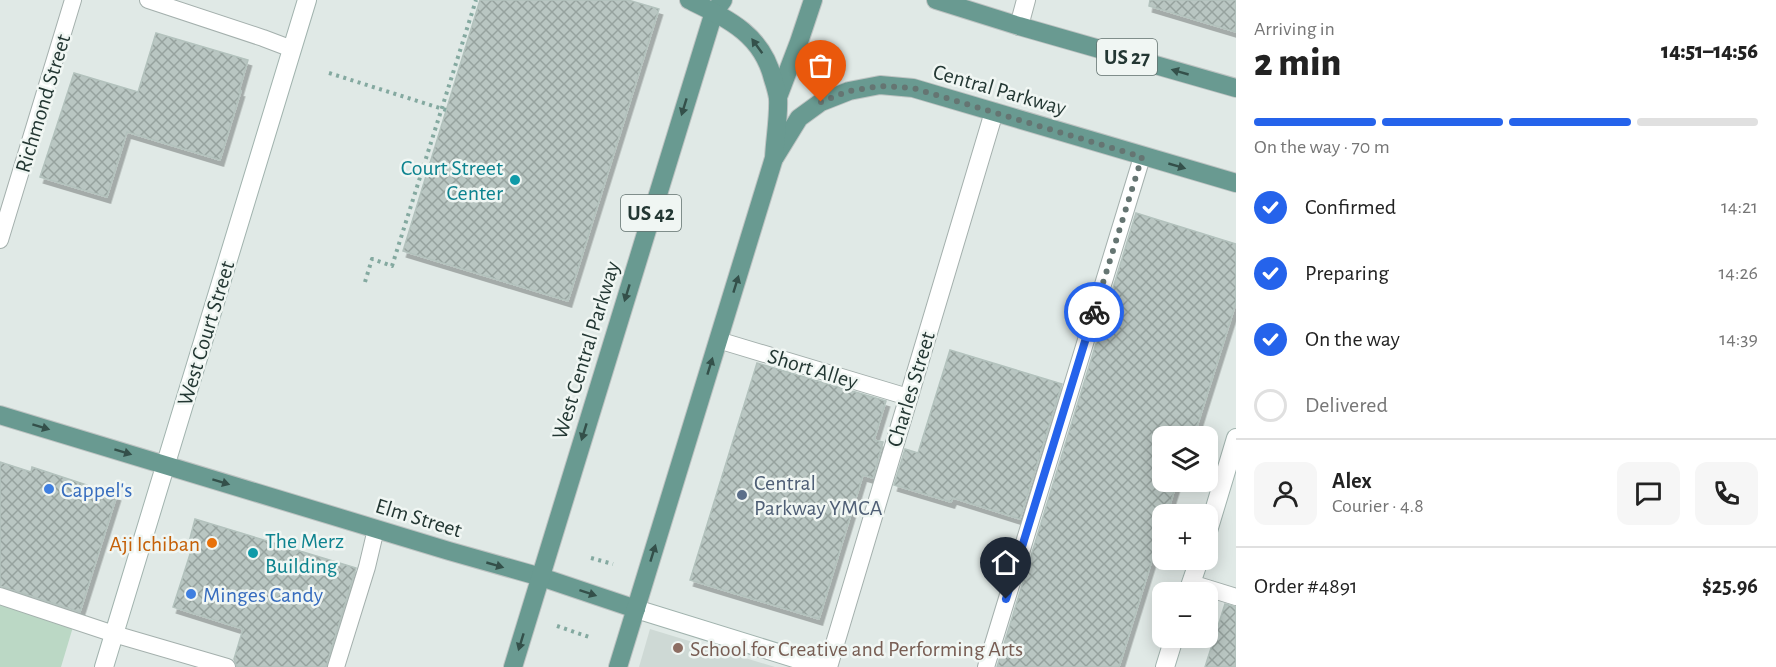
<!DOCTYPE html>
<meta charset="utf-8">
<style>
body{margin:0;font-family:"Alegreya Sans",sans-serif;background:#f6f6f6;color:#222;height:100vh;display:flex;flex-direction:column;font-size:22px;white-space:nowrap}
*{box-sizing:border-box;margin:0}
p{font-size:20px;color:#767676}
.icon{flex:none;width:33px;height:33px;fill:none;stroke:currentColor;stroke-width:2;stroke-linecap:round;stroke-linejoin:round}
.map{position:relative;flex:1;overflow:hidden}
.panel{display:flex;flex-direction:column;background:#fff;width:540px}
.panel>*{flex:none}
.controls{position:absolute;left:1152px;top:426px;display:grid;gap:12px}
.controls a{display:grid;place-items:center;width:66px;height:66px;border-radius:12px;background:#fff;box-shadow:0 3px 15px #0003;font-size:30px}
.pin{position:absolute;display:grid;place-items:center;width:51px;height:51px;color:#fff;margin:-62px -26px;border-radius:50% 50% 50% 0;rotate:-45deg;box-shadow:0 0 6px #0007}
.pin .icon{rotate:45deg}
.courier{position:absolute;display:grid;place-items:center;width:60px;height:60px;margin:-30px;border:4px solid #2563eb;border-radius:50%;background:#fff;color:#222;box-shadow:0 2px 8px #0007}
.overview em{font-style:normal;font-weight:800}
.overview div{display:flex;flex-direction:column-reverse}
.overview{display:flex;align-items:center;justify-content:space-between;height:102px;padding:0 18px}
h1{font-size:39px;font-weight:800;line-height:45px}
.bar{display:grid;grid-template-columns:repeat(4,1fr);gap:9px 6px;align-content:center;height:72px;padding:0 18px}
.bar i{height:8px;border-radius:4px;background:#e0e0e0}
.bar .selected{background:#2563eb}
.bar p{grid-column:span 4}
.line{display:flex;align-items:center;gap:15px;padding:0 18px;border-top:2px solid #e0e0e0}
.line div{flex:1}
.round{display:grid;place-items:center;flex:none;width:63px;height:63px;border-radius:12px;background:#f6f6f6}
ol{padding:0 18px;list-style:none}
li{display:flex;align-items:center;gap:18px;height:66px}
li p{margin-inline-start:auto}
li .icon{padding:6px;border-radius:50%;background:#2563eb;color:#fff;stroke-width:4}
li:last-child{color:#767676}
li i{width:33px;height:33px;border:3px solid #e0e0e0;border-radius:50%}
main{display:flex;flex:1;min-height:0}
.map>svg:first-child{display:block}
</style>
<main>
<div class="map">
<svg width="1236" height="667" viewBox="0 0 1236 667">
<defs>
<pattern id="building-cross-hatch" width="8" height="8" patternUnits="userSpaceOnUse" patternTransform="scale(1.5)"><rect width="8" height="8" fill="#b9c6c2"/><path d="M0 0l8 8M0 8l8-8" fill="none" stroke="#96a29e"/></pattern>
<filter id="shadow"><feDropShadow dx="3.5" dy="6" stdDeviation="0" flood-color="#0004"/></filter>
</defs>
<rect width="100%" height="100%" fill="#e0e9e6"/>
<path fill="#ced9d5" d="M650,629L775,667H639Z"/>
<path fill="#bbd8c5" d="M0,604L73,627L61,667H0Z"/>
<g fill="url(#building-cross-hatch)" stroke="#b3c2bd" stroke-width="1.5" filter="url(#shadow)">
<path d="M480,0H628L659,9L568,301L403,251Z"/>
<path d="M1150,0H1236V32L1149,6Z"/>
<path d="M156,33L248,60L239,91H241L220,160L127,132L107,197L40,177L74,73L138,92Z"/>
<path d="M1136,213L1236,244V303L1194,436H1162V482H1177L1167,514H1162V528L1119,667H997Z"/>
<path d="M950,350L1062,384L1020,519L953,498L951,502L894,485L905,449L918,453Z"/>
<path d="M757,363L886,401L874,440L883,442L873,478L863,475L819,619L690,580Z"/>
<path d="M0,462L31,472L32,467L117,495L80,612L0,586Z"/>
<path d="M195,519L356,568L326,667H237L234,659L243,629L173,607L191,551L187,550Z"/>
<path d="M1225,604L1236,607V667H1205Z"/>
</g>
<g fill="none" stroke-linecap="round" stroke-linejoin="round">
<g stroke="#a4b0ad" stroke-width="18">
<g id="lane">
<path d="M148,0L263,38L292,49"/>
<path d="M0,240L73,0"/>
<path d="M718,340L908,397"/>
<path d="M1191,583L1236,597"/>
<path d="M0,596L114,634L227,667"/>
<path d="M336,667L367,567L376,529"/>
<path d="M986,667L1142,157"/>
</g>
</g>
<g stroke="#a4b0ad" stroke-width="20">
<g id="street">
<path d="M1019,26L1026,0"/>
<path d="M828,667L994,112"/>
</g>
</g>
<g stroke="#a1b3ae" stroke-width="20">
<g id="secondary">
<path d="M1208,531L1236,438"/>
<path d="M1188,592L1199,560"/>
<path d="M636,609L823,667"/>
<path d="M104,667L307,0"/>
<path d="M1165,667L1174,638"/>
</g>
</g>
<g stroke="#bdc3c2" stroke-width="20">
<g id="primary">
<path d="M936,0L1019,26L1236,88"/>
<path d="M778,97L799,42L813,0"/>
<path d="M775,157L799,118L821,102L849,91L880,85L913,88L1236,183"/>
<path d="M0,415L449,551L541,577L636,609"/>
<path d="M513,667L702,51L714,12L723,0"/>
<path d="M618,667L774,158C775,138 779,117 778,98C777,92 775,85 773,79C762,34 728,19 689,0"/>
</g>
</g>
<g stroke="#84a9a0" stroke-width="4" stroke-dasharray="3 4.5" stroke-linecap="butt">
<path d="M329,73L446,110"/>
<path d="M365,282L372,259L392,266L476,0"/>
<path d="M591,558L613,564"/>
<path d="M557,626L589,637"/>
</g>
<use href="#lane" stroke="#fff" stroke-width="16"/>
<use href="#street" stroke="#fff" stroke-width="18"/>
<use href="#secondary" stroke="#fff" stroke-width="18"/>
<use href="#primary" stroke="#699a91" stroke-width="18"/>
</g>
<defs><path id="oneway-solid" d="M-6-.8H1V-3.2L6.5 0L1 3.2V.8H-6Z" transform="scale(1.5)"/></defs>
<g fill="#34504a">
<use href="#oneway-solid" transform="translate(757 46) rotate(-126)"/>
<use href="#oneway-solid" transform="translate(1180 72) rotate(-164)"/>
<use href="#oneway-solid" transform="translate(684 107) rotate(107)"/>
<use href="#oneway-solid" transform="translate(1177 166) rotate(16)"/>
<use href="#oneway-solid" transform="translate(736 284) rotate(-73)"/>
<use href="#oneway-solid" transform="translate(627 293) rotate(107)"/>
<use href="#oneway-solid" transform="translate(710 366) rotate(-73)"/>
<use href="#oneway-solid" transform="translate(41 427) rotate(17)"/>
<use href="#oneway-solid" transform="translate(584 432) rotate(107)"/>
<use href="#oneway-solid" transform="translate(123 452) rotate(17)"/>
<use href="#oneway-solid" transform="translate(221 482) rotate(17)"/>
<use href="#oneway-solid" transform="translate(653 553) rotate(-73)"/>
<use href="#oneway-solid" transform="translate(495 565) rotate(16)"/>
<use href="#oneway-solid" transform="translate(588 593) rotate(18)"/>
<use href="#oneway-solid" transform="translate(521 642) rotate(107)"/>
</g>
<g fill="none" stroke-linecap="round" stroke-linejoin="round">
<path stroke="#657572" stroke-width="6" stroke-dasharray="0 10.8" d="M821,102L849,91L880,86L913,88L1142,157L1094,312"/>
<path stroke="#2563eb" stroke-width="8" d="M1006,599L1094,312"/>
</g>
<g fill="#0f9aa8" stroke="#f0f6f3" stroke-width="2">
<circle cx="515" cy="180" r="6"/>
<circle cx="253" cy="553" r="6"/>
</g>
<g fill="#3f7fe0" stroke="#f0f6f3" stroke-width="2">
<circle cx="49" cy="489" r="6"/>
<circle cx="191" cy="594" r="6"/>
</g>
<circle fill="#5c6f8a" stroke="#f0f6f3" stroke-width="2" cx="742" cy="495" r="6"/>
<circle fill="#e8710a" stroke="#f0f6f3" stroke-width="2" cx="212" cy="543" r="6"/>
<circle fill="#8d6e63" stroke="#f0f6f3" stroke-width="2" cx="678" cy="648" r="6"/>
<g text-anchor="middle" stroke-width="5" stroke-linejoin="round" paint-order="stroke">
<g fill="#f0f6f3" stroke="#60706d" stroke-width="1.5">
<rect x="1097" y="39" width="60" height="36" rx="4.5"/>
<rect x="621" y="195" width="60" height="36" rx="4.5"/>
</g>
<g font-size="21" font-weight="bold" fill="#233733">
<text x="1127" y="64">US 27</text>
<text x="651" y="220">US 42</text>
</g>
<g font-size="22" fill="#233733" stroke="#f0f6f3">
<text transform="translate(1000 89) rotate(16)" y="8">Central Parkway</text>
<text transform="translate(42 103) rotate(-73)" y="8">Richmond Street</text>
<text transform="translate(205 333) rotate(-73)" y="8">West Court Street</text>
<text transform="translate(585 350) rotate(-73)" y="8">West Central Parkway</text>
<text transform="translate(813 368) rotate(17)" y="8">Short Alley</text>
<text transform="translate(910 389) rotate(-73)" y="8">Charles Street</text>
<text transform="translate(419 517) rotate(17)" y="8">Elm Street</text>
</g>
<g font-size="22" fill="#0d838f" stroke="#f0f6f3" text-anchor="end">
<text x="503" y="175">Court Street<tspan x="503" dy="25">Center</tspan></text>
<text x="265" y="548" text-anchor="start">The Merz<tspan x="265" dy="25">Building</tspan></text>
</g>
<g font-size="22" fill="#4e5e75" stroke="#f0f6f3" text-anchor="start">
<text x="754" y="490">Central<tspan x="754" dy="25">Parkway YMCA</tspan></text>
</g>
<g font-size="22" fill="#366cbe" stroke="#f0f6f3" text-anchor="start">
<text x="61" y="497">Cappel's</text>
<text x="203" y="602">Minges Candy</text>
</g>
<g font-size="22" fill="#c56008" stroke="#f0f6f3" text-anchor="end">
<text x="200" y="551">Aji Ichiban</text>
</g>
<g font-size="22" fill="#785e54" stroke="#f0f6f3" text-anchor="start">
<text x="690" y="656">School for Creative and Performing Arts</text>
</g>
</g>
</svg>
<div class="controls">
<a><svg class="icon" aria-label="layers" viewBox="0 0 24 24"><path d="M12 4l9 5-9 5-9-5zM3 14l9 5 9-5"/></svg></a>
<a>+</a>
<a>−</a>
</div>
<div class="pin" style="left:821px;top:102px;background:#ea580c"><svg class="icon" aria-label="bag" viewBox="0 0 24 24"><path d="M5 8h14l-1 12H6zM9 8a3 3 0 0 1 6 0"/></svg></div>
<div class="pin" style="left:1006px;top:599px;background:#1f2937"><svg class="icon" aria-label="home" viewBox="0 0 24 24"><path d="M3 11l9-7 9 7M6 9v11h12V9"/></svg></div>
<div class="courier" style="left:1094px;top:312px"><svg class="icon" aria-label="bike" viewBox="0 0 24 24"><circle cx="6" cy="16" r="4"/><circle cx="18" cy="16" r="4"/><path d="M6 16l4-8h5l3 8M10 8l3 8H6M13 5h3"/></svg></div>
</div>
<section class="panel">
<div class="overview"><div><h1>2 min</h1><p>Arriving in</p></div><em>14:51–14:56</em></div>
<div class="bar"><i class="selected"></i><i class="selected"></i><i class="selected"></i><i></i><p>On the way · 70 m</p></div>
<ol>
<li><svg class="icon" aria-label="check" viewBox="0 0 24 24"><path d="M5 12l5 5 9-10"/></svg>Confirmed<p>14:21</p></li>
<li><svg class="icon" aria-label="check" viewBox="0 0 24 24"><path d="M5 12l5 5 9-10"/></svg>Preparing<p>14:26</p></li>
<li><svg class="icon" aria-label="check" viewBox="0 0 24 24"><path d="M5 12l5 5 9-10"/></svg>On the way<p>14:39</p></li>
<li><i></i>Delivered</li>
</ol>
<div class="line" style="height:108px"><a class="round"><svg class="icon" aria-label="person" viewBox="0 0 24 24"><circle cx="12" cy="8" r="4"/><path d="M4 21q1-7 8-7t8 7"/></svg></a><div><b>Alex</b><p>Courier · 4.8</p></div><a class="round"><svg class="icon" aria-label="chat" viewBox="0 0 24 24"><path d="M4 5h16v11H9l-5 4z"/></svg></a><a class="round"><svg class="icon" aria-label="phone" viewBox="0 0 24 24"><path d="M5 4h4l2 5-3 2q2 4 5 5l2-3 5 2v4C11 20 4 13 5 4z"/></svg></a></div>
<div class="line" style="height:78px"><div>Order #4891</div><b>$25.96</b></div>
</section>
</main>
